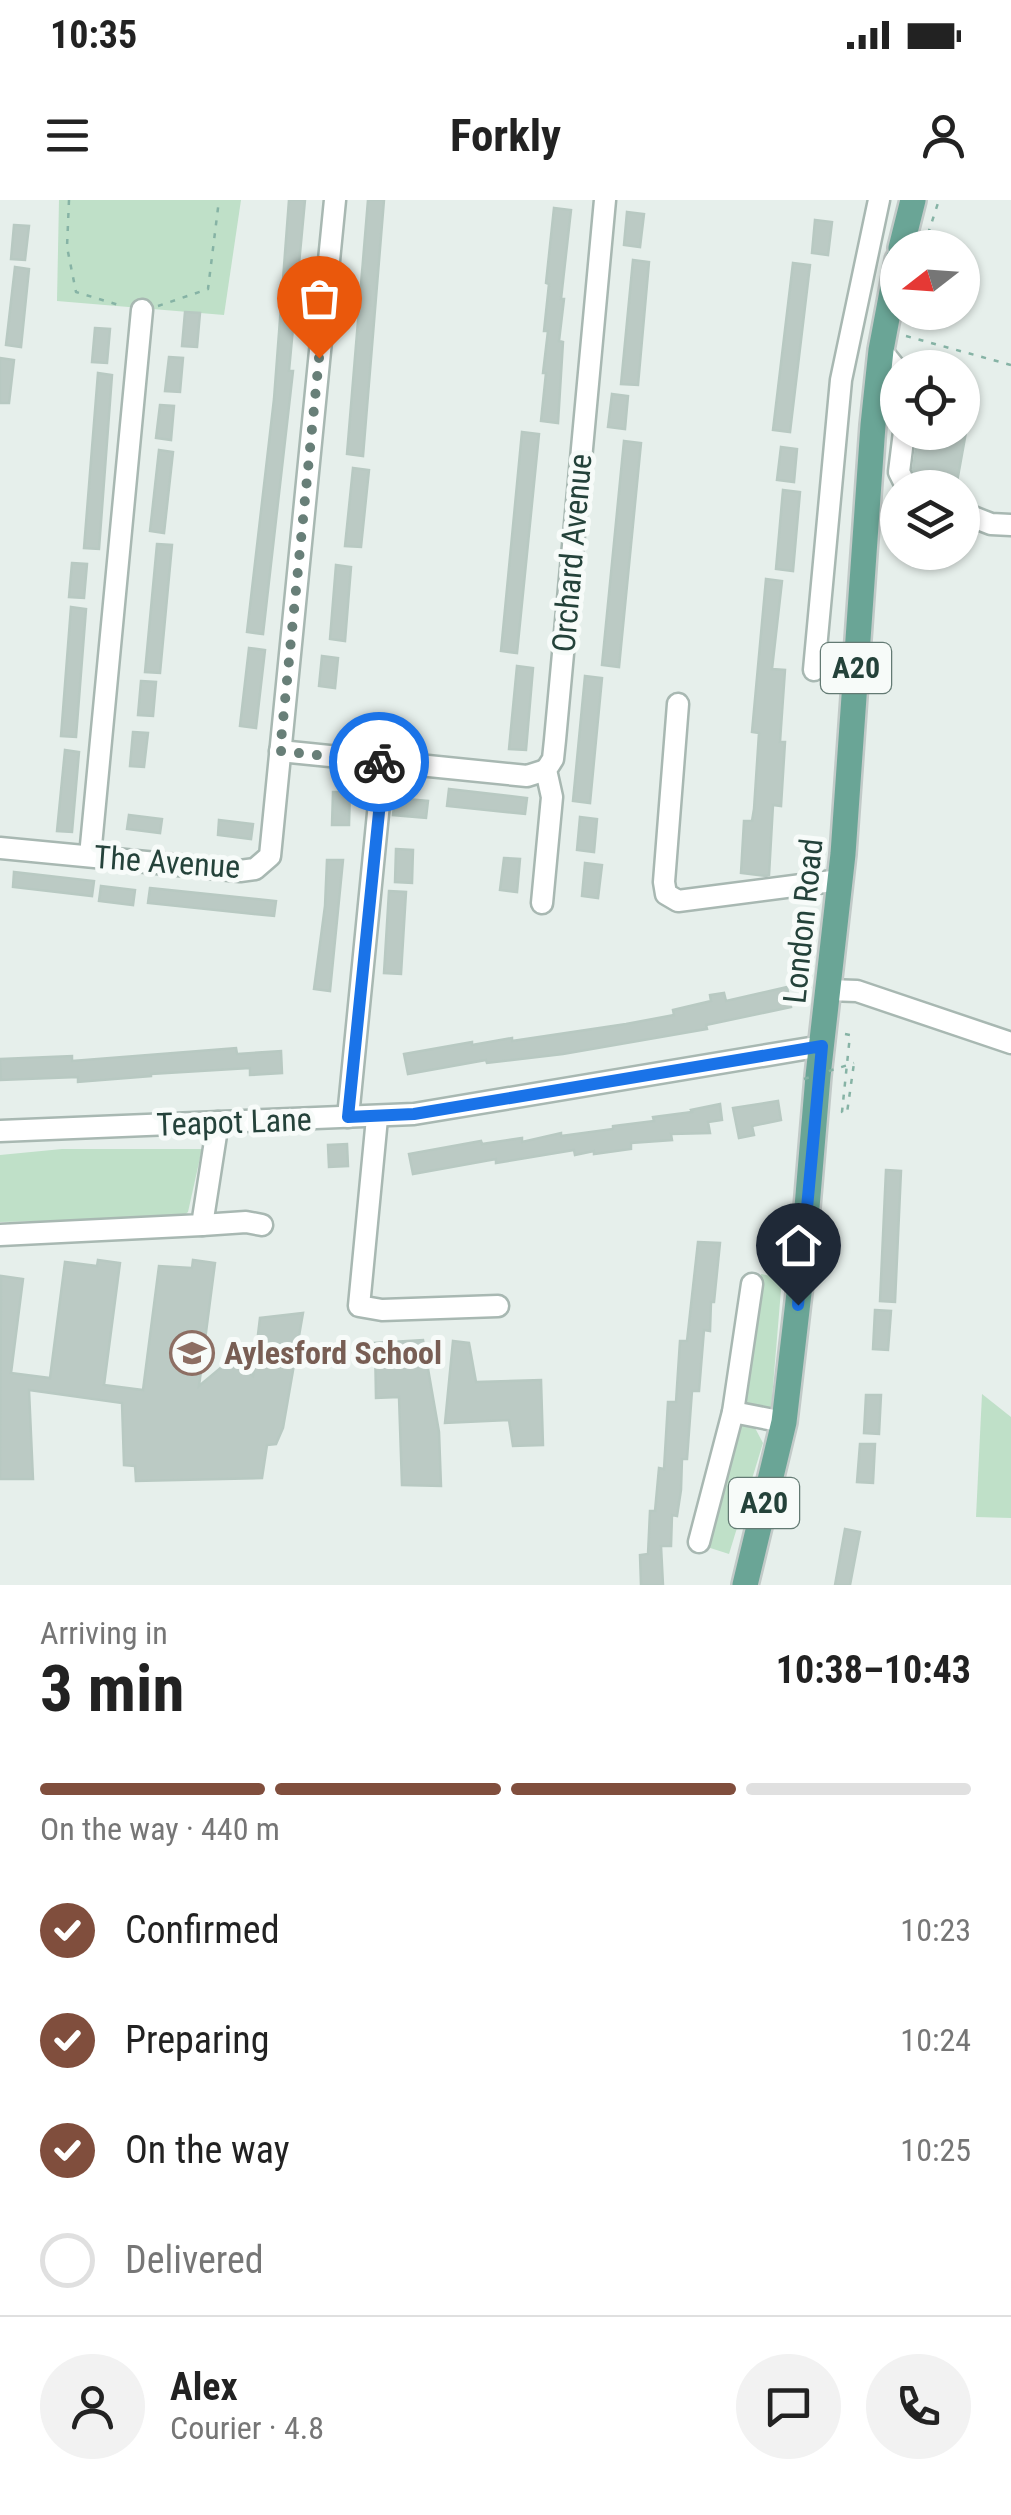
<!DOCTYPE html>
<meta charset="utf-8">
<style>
body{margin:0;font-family:"Roboto Condensed",sans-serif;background:#f2f2f2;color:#222;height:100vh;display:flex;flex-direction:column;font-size:38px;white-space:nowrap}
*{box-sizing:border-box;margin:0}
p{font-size:32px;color:#767676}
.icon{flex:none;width:55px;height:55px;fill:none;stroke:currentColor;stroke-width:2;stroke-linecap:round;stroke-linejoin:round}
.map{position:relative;height:1385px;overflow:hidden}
.details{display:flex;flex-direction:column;background:#fff;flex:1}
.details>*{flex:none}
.needle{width:65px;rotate:253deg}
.fabs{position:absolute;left:880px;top:30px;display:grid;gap:20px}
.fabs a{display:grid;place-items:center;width:100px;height:100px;border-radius:50%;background:#fff;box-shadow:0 2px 8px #0004;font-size:50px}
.pin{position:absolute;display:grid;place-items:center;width:85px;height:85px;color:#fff;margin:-102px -42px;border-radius:50% 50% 50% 0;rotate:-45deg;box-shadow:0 0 10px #0007}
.pin .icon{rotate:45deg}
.courier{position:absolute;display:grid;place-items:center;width:100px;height:100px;margin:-50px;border:8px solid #1a73e8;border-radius:50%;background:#fff;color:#222;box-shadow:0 2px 12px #0007}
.summary em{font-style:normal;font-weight:700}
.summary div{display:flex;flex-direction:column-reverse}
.summary{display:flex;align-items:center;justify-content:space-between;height:170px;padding:0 40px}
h1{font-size:65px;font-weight:700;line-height:75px}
.bar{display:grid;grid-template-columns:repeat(4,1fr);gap:15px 10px;align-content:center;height:120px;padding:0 40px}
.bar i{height:12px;border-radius:8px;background:#e0e0e0}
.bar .selected{background:#804e3d}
.bar p{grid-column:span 4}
.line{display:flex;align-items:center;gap:25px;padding:0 40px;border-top:2px solid #e0e0e0}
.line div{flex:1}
.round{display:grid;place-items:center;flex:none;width:105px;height:105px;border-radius:52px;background:#f2f2f2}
ol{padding:0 40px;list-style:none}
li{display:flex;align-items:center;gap:30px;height:110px}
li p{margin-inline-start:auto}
li .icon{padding:10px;border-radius:50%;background:#804e3d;color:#fff;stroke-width:4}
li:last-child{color:#767676}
li i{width:55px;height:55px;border:5px solid #e0e0e0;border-radius:50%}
.status{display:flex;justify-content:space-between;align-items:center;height:70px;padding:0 50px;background:#fff;direction:ltr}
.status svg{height:28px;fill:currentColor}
header{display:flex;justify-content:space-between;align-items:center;height:130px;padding:0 40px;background:#fff;font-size:45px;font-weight:700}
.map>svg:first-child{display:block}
</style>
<div class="status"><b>10:35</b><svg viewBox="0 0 49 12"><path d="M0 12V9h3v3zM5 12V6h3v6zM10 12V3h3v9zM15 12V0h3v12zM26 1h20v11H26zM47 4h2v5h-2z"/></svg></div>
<header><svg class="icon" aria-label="menu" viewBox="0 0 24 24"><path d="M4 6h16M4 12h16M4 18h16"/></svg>Forkly<svg class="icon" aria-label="person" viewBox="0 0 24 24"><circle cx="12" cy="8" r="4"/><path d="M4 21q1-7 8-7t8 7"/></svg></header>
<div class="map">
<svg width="1011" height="1385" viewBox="0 0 1011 1385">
<rect width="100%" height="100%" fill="#e6efeb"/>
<g fill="#bfe0c8">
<path d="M59,0H241L224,115L57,101Z"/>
<path d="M62,949H202L188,1012L180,1018L0,1022V955Z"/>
<path d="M761,1074L782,1078L771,1210L745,1207L741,1197Z"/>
<path d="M982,1194L1011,1217V1318L976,1317Z"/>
<path d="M742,1223L755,1228L763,1243L729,1354L704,1346L732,1229Z"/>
</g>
<g fill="#bbcac4" stroke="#b8c9c2" stroke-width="2.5">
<path d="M289,0H305L289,171H293L263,434L247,432L274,199Z"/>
<path d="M368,0H384L363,256L347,254Z"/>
<path d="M554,8L571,10L561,99H564L559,141L563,142L558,223L541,221L546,173H543L548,131H544L549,84L546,83Z"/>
<path d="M627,12L644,14L640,47L624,45Z"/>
<path d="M815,20L832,22L828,55L812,53Z"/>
<path d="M14,25L29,26L25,60L11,59Z"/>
<path d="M633,60L649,62L638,185L621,184Z"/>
<path d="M793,63L810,65L790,232L773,230Z"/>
<path d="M15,67L29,69L21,147L6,145Z"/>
<path d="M185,112L200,113L197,147L182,146Z"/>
<path d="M95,128L110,129L107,163L92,162Z"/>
<path d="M169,157L183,158L180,192L165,191Z"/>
<path d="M0,158L14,160L9,203H0Z"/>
<path d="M98,173L112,175L99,349L84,348Z"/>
<path d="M612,194L628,196L625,229L608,227Z"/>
<path d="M160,205L174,206L171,240L156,238Z"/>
<path d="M522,232L539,234L517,453L501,451Z"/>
<path d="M918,232H966L957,282L923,275L922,280L918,279L913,270Z"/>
<path d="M624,241L641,243L619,467L602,465Z"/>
<path d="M781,247L797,249L794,282L777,280Z"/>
<path d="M159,250L173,252L164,333L150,331Z"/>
<path d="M353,268L369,270L361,347L345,346Z"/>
<path d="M783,290L800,292L793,371L776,369Z"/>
<path d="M157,344L172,345L160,473L145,472Z"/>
<path d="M72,363L87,364L84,398L69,397Z"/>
<path d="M336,365L351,367L345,441L330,439Z"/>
<path d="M766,379L782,381L772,469L785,470L780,542H785L781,606L773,605L769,675L766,676L741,673L744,621H752L754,609L759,533L752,532Z"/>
<path d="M71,407L86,409L76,537L61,536Z"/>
<path d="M249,448L265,450L256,528L240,526Z"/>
<path d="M322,456L338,458L335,488L319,486Z"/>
<path d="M517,466L533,468L526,550L509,549Z"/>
<path d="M585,476L602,478L590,603L573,601Z"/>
<path d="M141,481L156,482L153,516L138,515Z"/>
<path d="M133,532L148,533L144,567L130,566Z"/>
<path d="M65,550L79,552L72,632L57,631Z"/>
<path d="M449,589L527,598L525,614L447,606Z"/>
<path d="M333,592H350L349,625H332Z"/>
<path d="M395,598L428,601L426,618L393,615Z"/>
<path d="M129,615L162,619L160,633L127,629Z"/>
<path d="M580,617L597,619L594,652L577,650Z"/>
<path d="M219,620L253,624L251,639L218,635Z"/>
<path d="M396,649L413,650L412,683L395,682Z"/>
<path d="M504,658L520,659L517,692L500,690Z"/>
<path d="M327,660H343L330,791L314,789L325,706Z"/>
<path d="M585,663L602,665L598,698L582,696Z"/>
<path d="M14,672L94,681L92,696L13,687Z"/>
<path d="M101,686L135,690L133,705L99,701Z"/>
<path d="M150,688L276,701L274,716L148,703Z"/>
<path d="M389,691L406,692L401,774L384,773Z"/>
<path d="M787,787L791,807L706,825L707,829L563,854L487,863L486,860L408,874L404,854L472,842V845L512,838V841L626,824L674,815L673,810L711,801L710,795L724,793L726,801Z"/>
<path d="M236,848L237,854L281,851L282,873L250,875V868L151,874V876L78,882V877L1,880L0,859L72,856V861Z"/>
<path d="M778,901L781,920L752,926L754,935L739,938L733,908Z"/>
<path d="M720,904L722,920L708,922L710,933L671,934L672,940L631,943V949L594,954V951L575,955L574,950L496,963V959L413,974L409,954L481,941L482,944L522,938V942L561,933V936L613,929V926L654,921L653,917L692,912L691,910Z"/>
<path d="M347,944L348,966L329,967L328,945Z"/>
<path d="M886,970L901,971L895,1102L880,1101Z"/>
<path d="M698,1042L720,1043L714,1102H711L710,1131L704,1130L699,1191H692L687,1259H682L681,1290L677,1316L672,1315L671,1346H661L663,1385H641L640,1355L648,1354L650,1311H655L659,1268L664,1269L668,1202H676L680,1141H687Z"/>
<path d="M98,1060L120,1063L104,1185L143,1190L159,1066L192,1068L193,1060L215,1063L199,1186L230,1160L253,1176L260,1118L303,1113L283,1228L276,1244L267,1245L262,1278L136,1281L135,1266L124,1265L122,1203L29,1190L33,1279H0L1,1076L23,1079L11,1173L50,1178L65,1062L97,1066Z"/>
<path d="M875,1110L891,1111L888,1150L873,1149Z"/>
<path d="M423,1140L439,1232L441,1286L402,1285L399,1197L376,1198L375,1143Z"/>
<path d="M453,1141L469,1143L476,1182L541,1180L543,1245L513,1246L509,1220L445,1223Z"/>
<path d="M866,1195H881L879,1234L864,1233Z"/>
<path d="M860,1244H875L873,1283L857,1282Z"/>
<path d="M845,1329L860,1332L850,1385H835Z"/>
</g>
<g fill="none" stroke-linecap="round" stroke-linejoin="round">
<g stroke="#a8b8b2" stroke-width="25">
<g id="minor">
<path d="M881,150L898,171"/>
<path d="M904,232L899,272L907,288"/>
<path d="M968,315L991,324L1011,325"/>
<path d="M814,470L841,180L879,0"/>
<path d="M678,504L664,682L666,694L678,701L840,680"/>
<path d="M280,551L527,576L546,570"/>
<path d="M0,648L240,671L255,669L270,656L335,0"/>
<path d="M90,656L142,110"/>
<path d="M542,703L552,597L546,570L553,559L555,540L605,0"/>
<path d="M828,790L857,791L1011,843"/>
<path d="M348,917L383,563"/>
<path d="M377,918L359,1106L382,1110L498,1106"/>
<path d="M0,931L414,914L822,846"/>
<path d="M202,1025L246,1022L262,1025"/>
<path d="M0,1035L202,1025L218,922"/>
<path d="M733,1212L784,1222"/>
<path d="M699,1342L733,1212L752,1084"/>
</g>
</g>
<g stroke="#c2cac8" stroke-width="30">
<g id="major">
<path d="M901,48L913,0"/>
<path d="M745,1385L784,1222L802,1067L818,876L843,654L873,225L881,150L898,60"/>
</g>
</g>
<g stroke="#86b3a5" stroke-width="2.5" stroke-dasharray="5 8" stroke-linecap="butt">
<path d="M69,0L67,47L76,92L122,106"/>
<path d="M924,46L939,0"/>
<path d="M158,106L208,89L219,0"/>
<path d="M906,136L1011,165"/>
<path d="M845,834L850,835L842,912L847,913L854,863"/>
</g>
<use href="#minor" stroke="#fff" stroke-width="20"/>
<use href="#major" stroke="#6aa596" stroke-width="25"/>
<path stroke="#86b3a5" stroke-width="2.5" stroke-dasharray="5 8" stroke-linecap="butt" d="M804,879L854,863"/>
</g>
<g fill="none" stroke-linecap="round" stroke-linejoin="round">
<path stroke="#687f78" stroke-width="10" stroke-dasharray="0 18" d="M319,158L280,551L379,562"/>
<path stroke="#1a73e8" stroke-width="12" d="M379,562L384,563L348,917L414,914L822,846L798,1105"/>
</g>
<defs>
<g id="school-ring" transform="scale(2.25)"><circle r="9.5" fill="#f7fbf9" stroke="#8d6e63" stroke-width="1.5"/><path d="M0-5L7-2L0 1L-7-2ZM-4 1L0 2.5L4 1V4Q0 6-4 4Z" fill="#8d6e63"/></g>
</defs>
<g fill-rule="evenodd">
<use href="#school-ring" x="192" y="1153"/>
</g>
<g text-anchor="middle" stroke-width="10" stroke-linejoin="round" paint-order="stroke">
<g fill="#f7fbf9" stroke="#637a73" stroke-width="2.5">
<rect x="821" y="443" width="70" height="50" rx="8"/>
<rect x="729" y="1278" width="70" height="50" rx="8"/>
</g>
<g font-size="30" font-weight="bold" fill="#24423a">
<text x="856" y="478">A20</text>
<text x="764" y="1313">A20</text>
</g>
<g font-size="32" fill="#24423a" stroke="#f7fbf9">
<text transform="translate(572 353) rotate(-85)" y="11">Orchard Avenue</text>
<text transform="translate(167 662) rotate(4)" y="11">The Avenue</text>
<text transform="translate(803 721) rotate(-84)" y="11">London Road</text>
<text transform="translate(234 922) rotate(-2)" y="11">Teapot Lane</text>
</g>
<g font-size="32" font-weight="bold" fill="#785e54" stroke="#f7fbf9" text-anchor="start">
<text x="224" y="1164">Aylesford School</text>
</g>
</g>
</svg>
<div class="fabs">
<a><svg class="needle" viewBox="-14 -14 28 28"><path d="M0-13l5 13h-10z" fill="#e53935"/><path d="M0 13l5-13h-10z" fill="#767676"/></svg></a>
<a><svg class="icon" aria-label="locate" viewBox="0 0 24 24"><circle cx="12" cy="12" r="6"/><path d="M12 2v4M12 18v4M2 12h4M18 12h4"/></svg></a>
<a><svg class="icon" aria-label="layers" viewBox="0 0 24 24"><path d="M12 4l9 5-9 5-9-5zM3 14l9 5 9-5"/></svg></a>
</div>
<div class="pin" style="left:319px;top:158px;background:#ea580c"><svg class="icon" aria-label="bag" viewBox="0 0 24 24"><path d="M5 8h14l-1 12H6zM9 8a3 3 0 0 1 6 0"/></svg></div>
<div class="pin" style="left:798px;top:1105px;background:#1f2937"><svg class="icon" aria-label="home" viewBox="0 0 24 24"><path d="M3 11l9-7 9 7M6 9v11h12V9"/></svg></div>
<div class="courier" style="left:379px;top:562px"><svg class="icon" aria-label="bike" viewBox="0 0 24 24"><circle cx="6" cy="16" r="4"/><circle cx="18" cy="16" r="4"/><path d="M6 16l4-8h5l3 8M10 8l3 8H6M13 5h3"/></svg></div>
</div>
<section class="details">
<div class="summary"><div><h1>3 min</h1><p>Arriving in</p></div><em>10:38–10:43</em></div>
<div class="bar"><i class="selected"></i><i class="selected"></i><i class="selected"></i><i></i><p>On the way · 440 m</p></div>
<ol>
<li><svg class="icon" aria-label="check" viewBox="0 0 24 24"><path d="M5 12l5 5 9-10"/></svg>Confirmed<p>10:23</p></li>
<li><svg class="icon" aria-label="check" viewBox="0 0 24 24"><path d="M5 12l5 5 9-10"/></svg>Preparing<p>10:24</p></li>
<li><svg class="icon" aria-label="check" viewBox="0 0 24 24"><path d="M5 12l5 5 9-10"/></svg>On the way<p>10:25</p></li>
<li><i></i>Delivered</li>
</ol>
<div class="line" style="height:180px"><a class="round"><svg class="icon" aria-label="person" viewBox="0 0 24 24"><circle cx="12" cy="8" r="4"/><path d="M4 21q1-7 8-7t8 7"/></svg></a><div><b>Alex</b><p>Courier · 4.8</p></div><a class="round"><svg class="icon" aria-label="chat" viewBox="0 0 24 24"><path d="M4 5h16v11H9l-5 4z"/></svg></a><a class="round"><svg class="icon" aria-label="phone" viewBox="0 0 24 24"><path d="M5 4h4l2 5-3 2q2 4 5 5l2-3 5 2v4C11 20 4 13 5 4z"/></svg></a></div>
</section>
